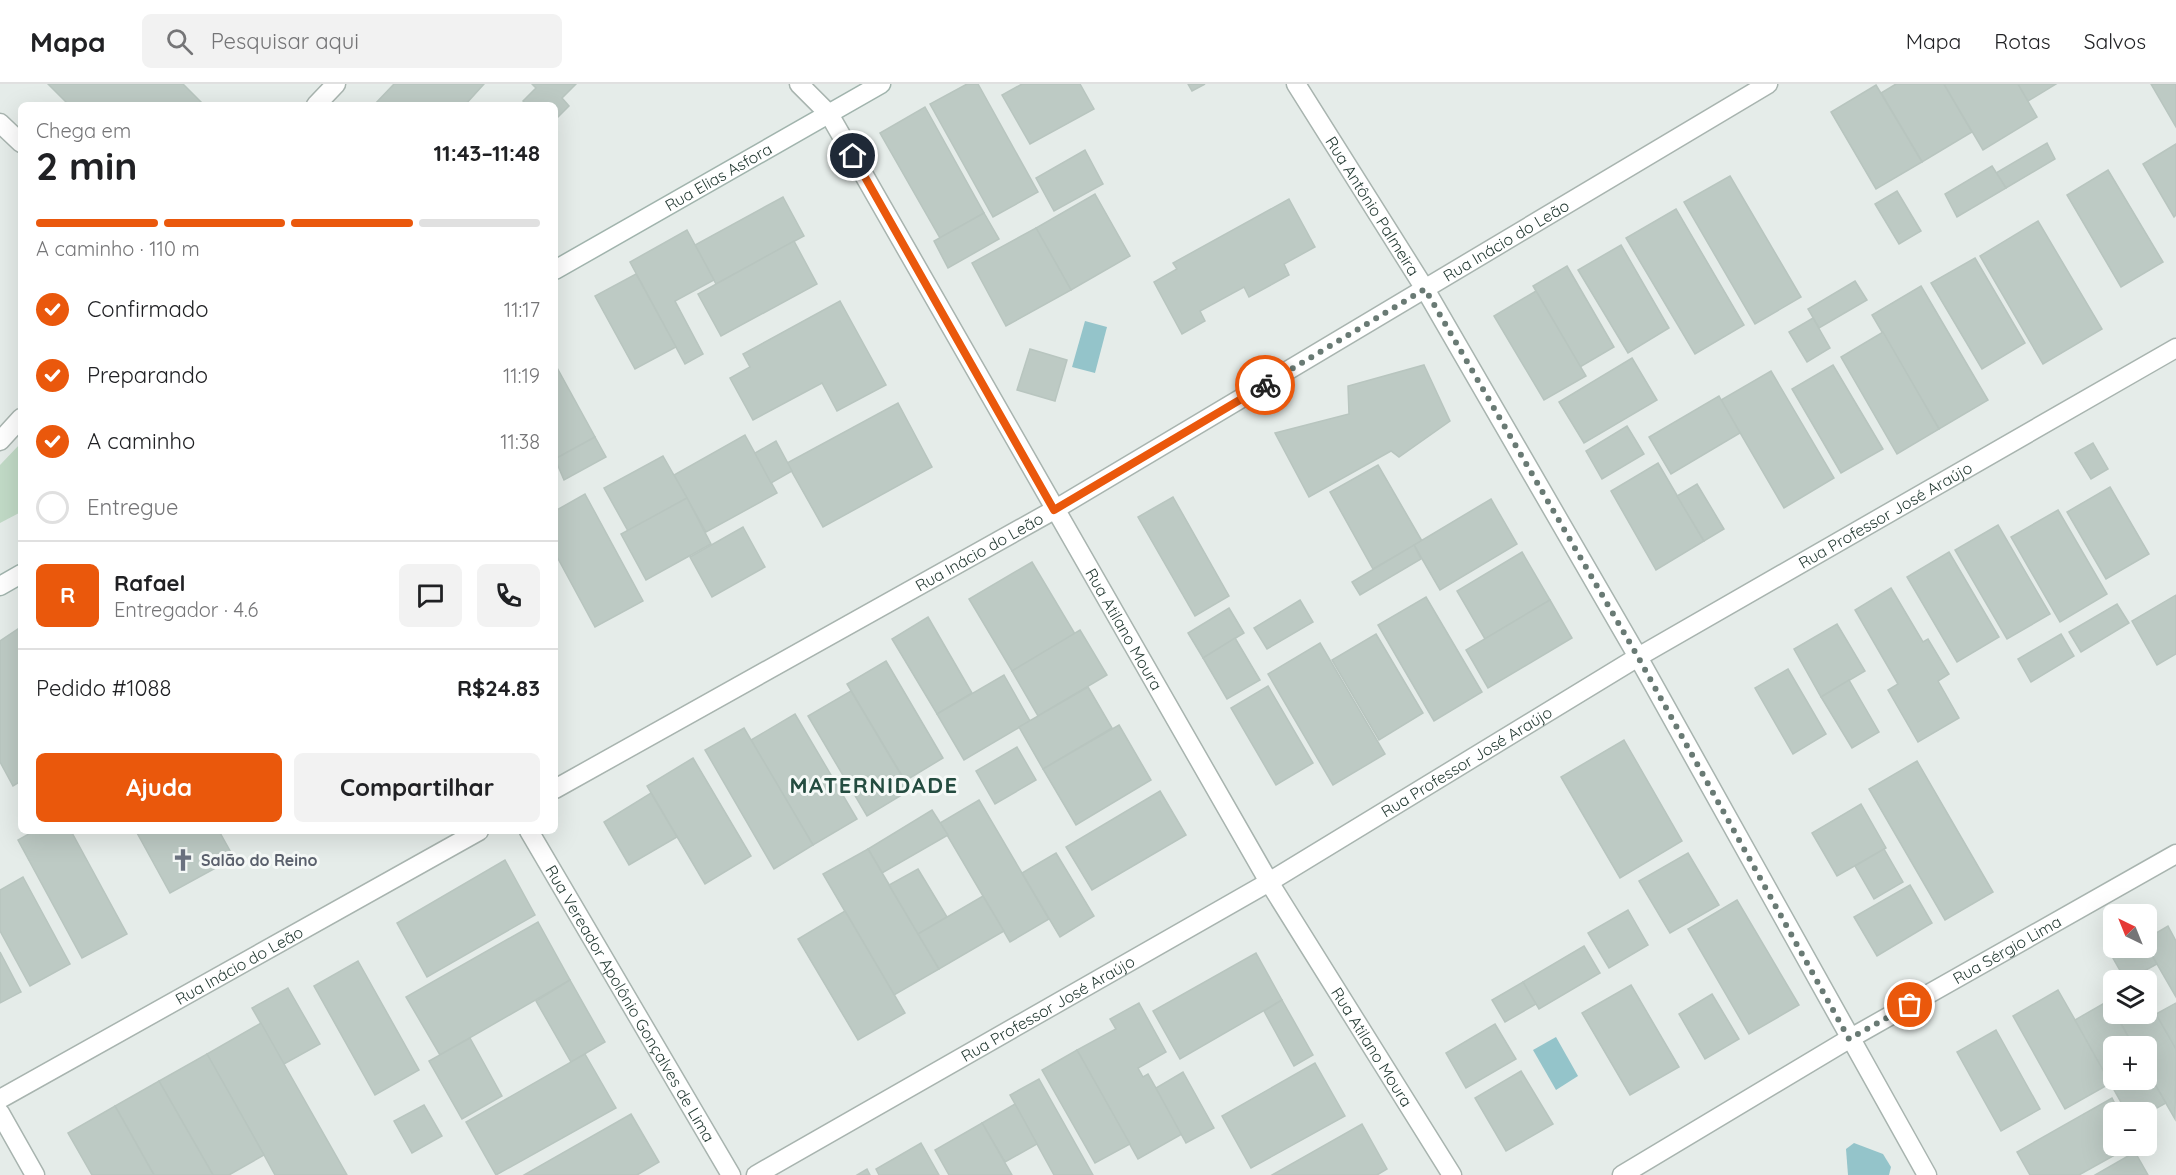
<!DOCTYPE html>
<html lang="pt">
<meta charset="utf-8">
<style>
body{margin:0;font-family:Quicksand,sans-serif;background:#f2f2f2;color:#202124;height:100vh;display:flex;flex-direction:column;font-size:22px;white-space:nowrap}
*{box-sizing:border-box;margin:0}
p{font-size:20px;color:#757577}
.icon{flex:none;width:33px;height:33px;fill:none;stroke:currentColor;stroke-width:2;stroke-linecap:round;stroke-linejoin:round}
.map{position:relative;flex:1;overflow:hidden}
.details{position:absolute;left:18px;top:18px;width:540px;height:732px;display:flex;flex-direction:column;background:#fff;border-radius:9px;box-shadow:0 6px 24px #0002}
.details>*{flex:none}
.needle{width:39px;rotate:317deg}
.buttons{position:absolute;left:2103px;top:820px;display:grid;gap:12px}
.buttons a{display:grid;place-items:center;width:54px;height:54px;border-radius:9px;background:#fff;box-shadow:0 6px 24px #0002;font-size:30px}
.pin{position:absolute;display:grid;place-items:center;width:51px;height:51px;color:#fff;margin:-26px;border:3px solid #fff;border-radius:50%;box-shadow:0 2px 6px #0007}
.courier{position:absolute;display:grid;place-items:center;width:60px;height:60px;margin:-30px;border:4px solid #ea580c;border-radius:50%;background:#fff;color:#222;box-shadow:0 2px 8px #0007}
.summary em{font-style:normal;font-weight:800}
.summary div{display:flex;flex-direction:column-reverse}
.summary{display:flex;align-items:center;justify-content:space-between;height:102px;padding:0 18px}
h1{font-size:39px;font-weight:800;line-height:45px}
.bar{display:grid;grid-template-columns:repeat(4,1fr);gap:9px 6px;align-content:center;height:72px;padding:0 18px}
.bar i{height:8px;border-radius:4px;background:#e0e0e0}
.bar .on{background:#ea580c}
.bar p{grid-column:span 4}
.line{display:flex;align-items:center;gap:15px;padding:0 18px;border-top:2px solid #e0e0e0}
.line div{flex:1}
.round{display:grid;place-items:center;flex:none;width:63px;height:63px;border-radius:9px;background:#f2f2f2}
ol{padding:0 18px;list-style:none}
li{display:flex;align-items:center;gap:18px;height:66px}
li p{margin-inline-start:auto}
li .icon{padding:6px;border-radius:50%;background:#ea580c;color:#fff;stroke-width:4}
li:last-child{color:#757577}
li i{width:33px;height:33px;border:3px solid #e0e0e0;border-radius:50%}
.cta{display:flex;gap:12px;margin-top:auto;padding:12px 18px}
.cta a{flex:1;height:69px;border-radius:9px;background:#ea580c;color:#fff;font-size:24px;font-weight:800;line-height:69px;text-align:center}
.cta a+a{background:#f2f2f2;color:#202124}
header{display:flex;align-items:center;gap:36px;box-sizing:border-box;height:84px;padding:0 30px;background:#fff;border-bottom:2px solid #e0e0e0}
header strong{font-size:28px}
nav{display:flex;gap:33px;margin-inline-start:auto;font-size:21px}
.search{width:420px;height:54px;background:#f2f2f2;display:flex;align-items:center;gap:15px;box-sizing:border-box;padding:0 21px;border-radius:9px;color:#757577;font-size:22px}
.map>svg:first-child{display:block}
</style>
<header>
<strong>Mapa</strong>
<div class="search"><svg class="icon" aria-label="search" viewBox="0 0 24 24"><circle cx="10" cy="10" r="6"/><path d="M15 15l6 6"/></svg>Pesquisar aqui</div>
<nav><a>Mapa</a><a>Rotas</a><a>Salvos</a></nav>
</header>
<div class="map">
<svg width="2176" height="1091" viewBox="0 0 2176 1091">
<rect width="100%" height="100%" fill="#e5ece9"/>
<path fill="#c1dac6" d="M21,359V428L0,439V381Z"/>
<g fill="#94c4ca">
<path d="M1085,237L1107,243L1095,289L1072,283Z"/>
<path d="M1556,953L1578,992L1556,1006L1533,966Z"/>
<path d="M1854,1059L1883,1070L1891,1083L1889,1091H1848L1846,1065Z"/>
</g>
<g fill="#bdcac4" stroke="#b8c5bf" stroke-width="1.5">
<path d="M48,0H183L202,19L69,21Z"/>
<path d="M394,0H484L465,21H374Z"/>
<path d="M532,0H576L562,14L569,22L555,36V21H527L523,17L536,4Z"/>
<path d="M967,0H978L1038,108L993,133L930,20Z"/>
<path d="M1022,0H1080L1094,25L1030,60L1002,11Z"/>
<path d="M1188,0H1205L1192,7Z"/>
<path d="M1896,0H1944L1972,48L1922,78L1881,9Z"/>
<path d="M1944,0H2018L2037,33L1983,66Z"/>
<path d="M2018,0H2056L2028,17Z"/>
<path d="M2151,0H2176V43Z"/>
<path d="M1876,1L1922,78L1876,105L1831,28Z"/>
<path d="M925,23L984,129L940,154L880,49Z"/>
<path d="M2047,59L2055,75L2006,104L1996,89Z"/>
<path d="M2176,60V131L2174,133L2143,80Z"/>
<path d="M1085,66L1103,100L1054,127L1036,94Z"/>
<path d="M1992,82L2006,104L1957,133L1945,110Z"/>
<path d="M2108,86L2163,178L2121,203L2067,111Z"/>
<path d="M1730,92L1801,213L1755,240L1684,118Z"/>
<path d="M1897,107L1921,147L1899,160L1875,120Z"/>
<path d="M1095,110L1130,172L1071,206L1036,144Z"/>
<path d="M783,113L804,152L716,200L695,161Z"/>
<path d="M1289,115L1315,163L1284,180L1289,191L1249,213L1244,203L1200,227L1205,237L1182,250L1154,198L1177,185L1173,179Z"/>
<path d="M1676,125L1744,241L1695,270L1626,154Z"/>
<path d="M984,129L999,155L948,184L934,157Z"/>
<path d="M2038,137L2102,245L2043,280L1980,172Z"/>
<path d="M1036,144L1071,206L1006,242L972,179Z"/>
<path d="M687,146L714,196L675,217L703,270L685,280L630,178Z"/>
<path d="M794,157L817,200L721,252L698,210Z"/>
<path d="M1621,161L1669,244L1628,269L1578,186Z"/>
<path d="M1975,174L2025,259L1982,285L1931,199Z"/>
<path d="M1567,182L1614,263L1580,283L1533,202Z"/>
<path d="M636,190L676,263L635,285L595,212Z"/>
<path d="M1855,197L1867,216L1819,244L1808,225Z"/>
<path d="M1921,202L1988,316L1939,345L1872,231Z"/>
<path d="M1536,207L1586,292L1544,316L1494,232Z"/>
<path d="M840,217L886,301L837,327L822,299L753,336L730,294L750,283L743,270Z"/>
<path d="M1813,234L1830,264L1807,278L1789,248Z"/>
<path d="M1883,248L1939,345L1897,370L1841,273Z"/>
<path d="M1030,265L1067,276L1055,317L1017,306Z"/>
<path d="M1632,274L1657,316L1584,359L1559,318Z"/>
<path d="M555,280L595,353L555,375Z"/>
<path d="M1424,281L1450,337L1399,373L1391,367L1309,413L1275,349L1349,330L1348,302Z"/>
<path d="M1833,281L1883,365L1841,389L1792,305Z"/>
<path d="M1771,287L1834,394L1784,424L1721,316Z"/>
<path d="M1719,312L1740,349L1671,390L1649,353Z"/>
<path d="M898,319L932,383L823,443L787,379Z"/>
<path d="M1627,342L1644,370L1602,395L1586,367Z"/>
<path d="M745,351L777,409L706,448L674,391Z"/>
<path d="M595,353L606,373L564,396L555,375Z"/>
<path d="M776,357L792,387L771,399L755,369Z"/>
<path d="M2093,359L2108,385L2091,395L2075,369Z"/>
<path d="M663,372L687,414L628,447L604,404Z"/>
<path d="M1658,379L1704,457L1656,486L1611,407Z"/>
<path d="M1378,381L1422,457L1373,485L1330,408Z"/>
<path d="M1697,400L1724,445L1704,457L1677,412Z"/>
<path d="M2110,403L2149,470L2106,495L2067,428Z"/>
<path d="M585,410L643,517L595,543L555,469V427Z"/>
<path d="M1173,413L1229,512L1195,532L1138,433Z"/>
<path d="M687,414L711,460L646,496L621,450Z"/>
<path d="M1491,415L1517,460L1440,506L1414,461Z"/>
<path d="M2058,426L2107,510L2060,538L2011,453Z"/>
<path d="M1998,441L2050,530L2007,555L1955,466Z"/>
<path d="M743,443L765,483L712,513L690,473Z"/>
<path d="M1414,461L1421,475L1360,511L1352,498Z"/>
<path d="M1522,468L1550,516L1485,555L1457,507Z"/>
<path d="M1949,468L1999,553L1957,578L1907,493Z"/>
<path d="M1032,478L1075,550L1012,587L969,515Z"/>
<path d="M1891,504L1923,558L1928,555L1949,590L1938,597L1959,634L1918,658L1888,606L1898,600L1855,526Z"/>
<path d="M2176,511V570L2157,581L2132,537Z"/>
<path d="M1426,513L1482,608L1434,637L1378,541Z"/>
<path d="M1300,516L1313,538L1267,565L1254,544Z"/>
<path d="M1550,516L1572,554L1488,604L1466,566Z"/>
<path d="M2117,520L2129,539L2081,568L2069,548Z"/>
<path d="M1229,524L1244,549L1203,574L1188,549Z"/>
<path d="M928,533L972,609L937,630L892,555Z"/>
<path d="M1837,540L1865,587L1821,613L1794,565Z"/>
<path d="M21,543V697L13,702L0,678V557Z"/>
<path d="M1080,546L1107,591L1038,632L1012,587Z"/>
<path d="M1376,550L1423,629L1379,656L1332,576Z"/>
<path d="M2061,550L2074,572L2031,598L2018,575Z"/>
<path d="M1235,554L1260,596L1227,615L1203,574Z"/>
<path d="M1320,559L1385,670L1333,701L1268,590Z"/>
<path d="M886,577L943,674L905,697L847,600Z"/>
<path d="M1788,585L1826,650L1793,670L1755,604Z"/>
<path d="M1004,591L1030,637L964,676L937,630Z"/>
<path d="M1849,596L1879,648L1852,664L1821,613Z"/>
<path d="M1268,602L1313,679L1276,701L1231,624Z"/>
<path d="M1088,603L1112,644L1043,685L1019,643Z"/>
<path d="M851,607L910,706L867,732L808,632Z"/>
<path d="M795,630L857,735L813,761L751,656Z"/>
<path d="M1119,641L1151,696L1076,741L1043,685Z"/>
<path d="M744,644L813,761L774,785L705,666Z"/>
<path d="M1624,656L1682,757L1620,794L1561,693Z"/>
<path d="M1017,663L1036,696L995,720L976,687Z"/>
<path d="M693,674L751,772L705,800L647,702Z"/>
<path d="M1917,677L1993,808L1945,836L1869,705Z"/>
<path d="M1160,707L1186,751L1092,806L1066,763Z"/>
<path d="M651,709L677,753L629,781L604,738Z"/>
<path d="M979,716L1049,835L1010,858L940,739Z"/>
<path d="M1861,720L1886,764L1837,792L1812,749Z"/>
<path d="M932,726L948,751L882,789L868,765Z"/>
<path d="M34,747H71L127,850L82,874L18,756Z"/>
<path d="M136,747H219L234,774L170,809Z"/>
<path d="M868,765L939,885L894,911L823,790Z"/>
<path d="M1884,765L1903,798L1874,815L1855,782Z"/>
<path d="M1056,769L1094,832L1060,853L1022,789Z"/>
<path d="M1688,769L1719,821L1670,849L1639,797Z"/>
<path d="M505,776L535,831L427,893L397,839Z"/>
<path d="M918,785L947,833L918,850L889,801Z"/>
<path d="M23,793L70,880L30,902L0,847V806Z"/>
<path d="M1910,801L1932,839L1877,872L1854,833Z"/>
<path d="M983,812L1004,847L939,885L918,850Z"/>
<path d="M1737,816L1799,921L1749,950L1688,845Z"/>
<path d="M1628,826L1648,861L1609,884L1588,849Z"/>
<path d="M845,827L905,929L858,956L798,855Z"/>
<path d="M538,838L570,896L440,971L406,913Z"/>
<path d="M2168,842L2176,857V913L2146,861V855Z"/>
<path d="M2114,856V864H2146V861L2157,880L2126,897L2105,860Z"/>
<path d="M1584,862L1600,889L1539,925L1523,898Z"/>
<path d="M0,868L21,908L0,919Z"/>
<path d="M1256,869L1282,916L1180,975L1153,927Z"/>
<path d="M358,877L419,986L375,1011L314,902Z"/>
<path d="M570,896L605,958L571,978L536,917Z"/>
<path d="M1523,898L1536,920L1505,938L1492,916Z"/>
<path d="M1631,901L1679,983L1630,1011L1582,929Z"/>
<path d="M288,904L320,960L284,980L252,924Z"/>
<path d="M2058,906L2111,999L2065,1025L2013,932Z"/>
<path d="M1712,910L1739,955L1705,975L1679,930Z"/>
<path d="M2146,912L2176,965L2175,1035L2146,985V963H2134L2116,930H2146Z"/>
<path d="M1282,916L1313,971L1294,982L1264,927Z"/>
<path d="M2108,917L2134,963H2114V996H2146V985L2166,1019L2146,1030L2127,1029L2075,936Z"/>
<path d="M1139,919L1166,968L1138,984L1143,993L1148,990L1182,1050L1138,1075L1077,966L1116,945L1110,935Z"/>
<path d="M2176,919V965L2156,930Z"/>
<path d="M261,939L284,980L347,1091H275L264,1071L207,970Z"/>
<path d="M1495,940L1516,975L1466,1004L1446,969Z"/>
<path d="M1996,946L2040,1025L2001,1047L1957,968Z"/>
<path d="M470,954L502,1012L462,1035L429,977Z"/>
<path d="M1077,966L1130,1060L1095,1079L1042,986Z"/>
<path d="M207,970L264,1071L229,1091H213L159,997Z"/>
<path d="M585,970L616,1024L496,1091L466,1038Z"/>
<path d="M1315,979L1345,1032L1251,1084L1222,1032Z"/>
<path d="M1521,987L1553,1040L1506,1067L1475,1014Z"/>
<path d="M1183,988L1214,1044L1186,1059L1156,1004Z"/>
<path d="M1039,995L1093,1091H1054L1015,1020L1010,1011Z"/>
<path d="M159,997L213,1091H154L115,1022Z"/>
<path d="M2112,1014L2120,1029H2114V1062H2131L2079,1091H2030L2017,1068Z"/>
<path d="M1015,1020L1037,1060L1005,1078L982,1039Z"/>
<path d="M424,1021L442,1052L412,1069L394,1037Z"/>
<path d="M115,1022L154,1091H92L68,1049Z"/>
<path d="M631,1030L659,1078L637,1091H524Z"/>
<path d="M982,1039L1012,1091H949L935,1066Z"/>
<path d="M1362,1040L1387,1085L1377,1091H1272Z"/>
<path d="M921,1059L939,1091H879L876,1085Z"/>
<path d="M2135,1068L2148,1091H2095Z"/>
<path d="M867,1085L870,1091H857Z"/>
</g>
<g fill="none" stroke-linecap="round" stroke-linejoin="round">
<g stroke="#a8b4af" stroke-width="21">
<g id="street">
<path id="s1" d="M799,0L829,30L1269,798L1452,1091"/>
<path id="s2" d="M1296,0L1425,205L1638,573L1927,1091"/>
<path d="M316,21L336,0"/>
<path d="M0,39L21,59"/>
<path d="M0,357L21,334"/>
<path id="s3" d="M555,705L1054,426L1768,0"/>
<path id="s4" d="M529,747L731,1091"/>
<path id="s5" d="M0,1015L479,747"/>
<path d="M0,1029L35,1091"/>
<path id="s6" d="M756,1091L1269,798L1638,573L2176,264"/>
<path id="s7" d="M1622,1091L1849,955L2176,770"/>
</g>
</g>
<g stroke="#a1b4ad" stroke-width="21">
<g id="secondary">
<path id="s8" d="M555,186L881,0"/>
<path d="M0,502L21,490"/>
</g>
</g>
<use href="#street" stroke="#fff" stroke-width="18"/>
<use href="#secondary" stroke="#fff" stroke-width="18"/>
</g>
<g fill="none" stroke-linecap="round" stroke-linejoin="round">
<path stroke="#697a74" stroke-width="6" stroke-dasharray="0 10.8" d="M1265,301L1425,205L1638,573L1849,955L1910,921"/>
<path stroke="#ea580c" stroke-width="8" d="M853,72L1054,426L1265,301"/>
</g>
<defs>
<g id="church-bare" transform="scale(1.8)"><path d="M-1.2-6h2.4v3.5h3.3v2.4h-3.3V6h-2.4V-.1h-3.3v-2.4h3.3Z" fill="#6b7280" stroke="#f5f9f7" stroke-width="2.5" paint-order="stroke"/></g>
</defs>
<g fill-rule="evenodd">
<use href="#church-bare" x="183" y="776"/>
</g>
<g text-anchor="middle" stroke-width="6" stroke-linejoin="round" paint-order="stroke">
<g font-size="16" fill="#263c35" stroke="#f5f9f7">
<text dy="6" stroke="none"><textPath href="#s8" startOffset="188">Rua Elias Asfora</textPath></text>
<text dy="6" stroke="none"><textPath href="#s2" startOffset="144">Rua Antônio Palmeira</textPath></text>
<text dy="6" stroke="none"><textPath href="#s3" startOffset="1098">Rua Inácio do Leão</textPath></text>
<text dy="6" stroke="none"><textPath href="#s6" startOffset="1308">Rua Professor José Araújo</textPath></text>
<text dy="6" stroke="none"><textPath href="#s3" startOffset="486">Rua Inácio do Leão</textPath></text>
<text dy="6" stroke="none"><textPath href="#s1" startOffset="636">Rua Atilano Moura</textPath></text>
<text dy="6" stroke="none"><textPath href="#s6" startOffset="822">Rua Professor José Araújo</textPath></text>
<text dy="6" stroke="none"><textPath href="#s7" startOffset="446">Rua Sérgio Lima</textPath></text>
<text dy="6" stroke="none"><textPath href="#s5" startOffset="274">Rua Inácio do Leão</textPath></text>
<text dy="6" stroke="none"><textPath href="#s4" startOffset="200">Rua Vereador Apolônio Gonçalves de Lima</textPath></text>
<text dy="6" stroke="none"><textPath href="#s6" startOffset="336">Rua Professor José Araújo</textPath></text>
<text dy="6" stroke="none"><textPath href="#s1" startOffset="1122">Rua Atilano Moura</textPath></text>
</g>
<g font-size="16" font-weight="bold" fill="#5b616d" stroke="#f5f9f7" text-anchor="start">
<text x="201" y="782">Salão do Reino</text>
</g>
<g font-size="22" font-weight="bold" letter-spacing="1.5" fill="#244c40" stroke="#f5f9f7">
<text x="874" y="709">MATERNIDADE</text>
</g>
</g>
</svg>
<div class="buttons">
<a><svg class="needle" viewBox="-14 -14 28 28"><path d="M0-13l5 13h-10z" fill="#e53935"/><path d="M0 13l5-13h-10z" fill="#757577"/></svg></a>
<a><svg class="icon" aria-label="layers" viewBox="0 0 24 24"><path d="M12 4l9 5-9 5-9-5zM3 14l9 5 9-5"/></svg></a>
<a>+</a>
<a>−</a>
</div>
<div class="pin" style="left:1910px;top:921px;background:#ea580c"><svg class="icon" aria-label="bag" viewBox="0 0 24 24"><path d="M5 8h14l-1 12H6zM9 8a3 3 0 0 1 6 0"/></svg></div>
<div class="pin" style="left:853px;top:72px;background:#1f2937"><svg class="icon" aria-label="home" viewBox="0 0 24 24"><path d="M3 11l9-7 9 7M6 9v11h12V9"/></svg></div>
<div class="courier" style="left:1265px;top:301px"><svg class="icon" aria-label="bike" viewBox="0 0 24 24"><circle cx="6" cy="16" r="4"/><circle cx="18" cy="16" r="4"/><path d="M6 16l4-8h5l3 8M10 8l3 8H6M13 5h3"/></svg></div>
<section class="details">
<div class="summary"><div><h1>2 min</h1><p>Chega em</p></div><em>11:43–11:48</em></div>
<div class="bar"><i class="on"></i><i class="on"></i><i class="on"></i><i></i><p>A caminho · 110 m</p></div>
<ol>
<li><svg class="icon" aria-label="check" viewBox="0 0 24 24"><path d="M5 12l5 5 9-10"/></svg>Confirmado<p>11:17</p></li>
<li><svg class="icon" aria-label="check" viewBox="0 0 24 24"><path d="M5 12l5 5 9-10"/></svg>Preparando<p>11:19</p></li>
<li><svg class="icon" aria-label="check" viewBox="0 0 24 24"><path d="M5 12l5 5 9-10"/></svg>A caminho<p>11:38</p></li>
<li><i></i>Entregue</li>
</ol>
<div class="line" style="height:108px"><b class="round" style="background:#ea580c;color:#fff">R</b><div><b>Rafael</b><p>Entregador · 4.6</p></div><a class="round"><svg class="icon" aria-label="chat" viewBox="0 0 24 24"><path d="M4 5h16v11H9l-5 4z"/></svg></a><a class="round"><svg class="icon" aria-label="phone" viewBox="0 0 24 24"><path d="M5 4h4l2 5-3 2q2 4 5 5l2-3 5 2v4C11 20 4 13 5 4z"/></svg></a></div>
<div class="line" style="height:78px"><div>Pedido #1088</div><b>R$24.83</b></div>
<div class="cta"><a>Ajuda</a><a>Compartilhar</a></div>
</section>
</div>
